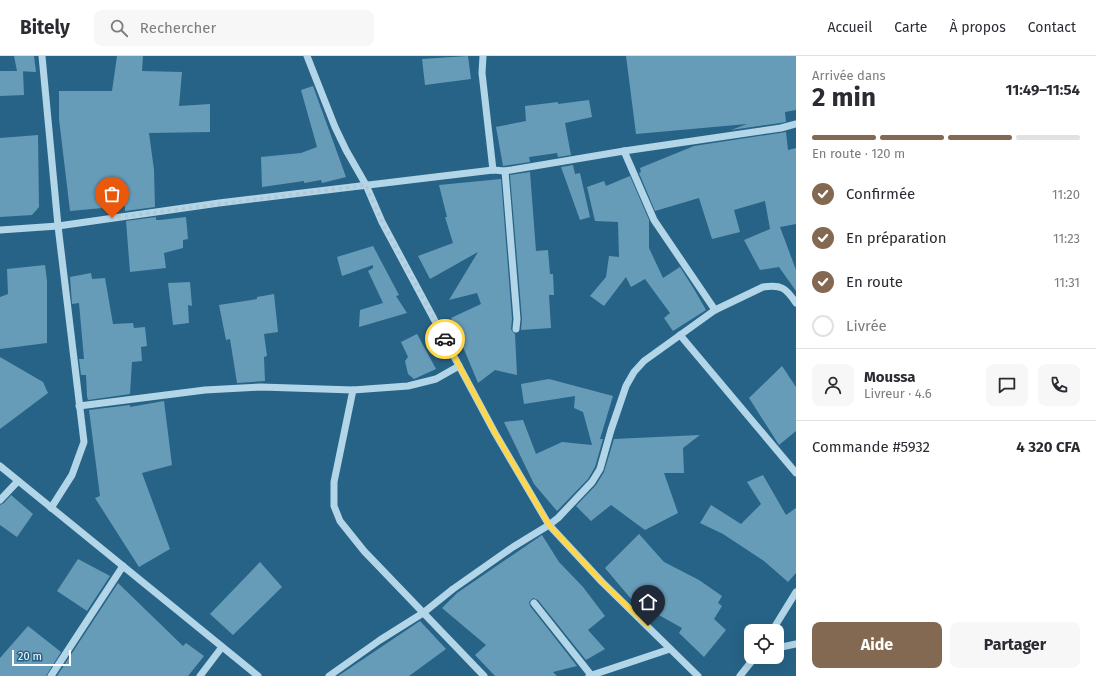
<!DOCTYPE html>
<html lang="fr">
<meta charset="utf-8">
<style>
body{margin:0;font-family:"Fira Sans",sans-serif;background:#f7f7f7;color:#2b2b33;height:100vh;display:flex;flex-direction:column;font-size:15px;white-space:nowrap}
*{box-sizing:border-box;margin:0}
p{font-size:13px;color:#7c7c81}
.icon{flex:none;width:22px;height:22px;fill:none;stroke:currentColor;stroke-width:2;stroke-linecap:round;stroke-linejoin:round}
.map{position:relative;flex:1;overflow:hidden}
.sheet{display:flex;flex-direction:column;background:#fff;width:300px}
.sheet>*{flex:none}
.controls{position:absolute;left:744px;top:568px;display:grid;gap:8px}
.controls a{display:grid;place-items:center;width:40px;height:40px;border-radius:8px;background:#fff;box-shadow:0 4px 16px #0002;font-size:20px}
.scale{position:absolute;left:12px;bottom:10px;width:59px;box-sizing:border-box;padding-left:4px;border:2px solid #fff;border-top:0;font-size:11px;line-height:14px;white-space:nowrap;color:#fff;-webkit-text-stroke:3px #276386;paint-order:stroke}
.pin{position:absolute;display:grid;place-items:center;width:34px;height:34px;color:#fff;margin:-41px -17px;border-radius:50% 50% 50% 0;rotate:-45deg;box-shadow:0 0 4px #0007}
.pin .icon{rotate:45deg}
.courier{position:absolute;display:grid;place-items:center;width:40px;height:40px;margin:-20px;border:3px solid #ffd54a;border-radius:50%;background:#fff;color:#222;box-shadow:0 1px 5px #0007}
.summary em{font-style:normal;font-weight:700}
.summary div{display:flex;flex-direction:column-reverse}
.summary{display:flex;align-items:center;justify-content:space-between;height:68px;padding:0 16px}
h1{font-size:26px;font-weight:700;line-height:30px}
.bar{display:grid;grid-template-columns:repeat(4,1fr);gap:6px 4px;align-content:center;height:48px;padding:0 16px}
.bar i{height:5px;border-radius:3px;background:#e1e1e2}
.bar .current{background:#846952}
.bar p{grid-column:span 4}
.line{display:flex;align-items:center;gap:10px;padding:0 16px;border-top:1px solid #e1e1e2}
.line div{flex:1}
.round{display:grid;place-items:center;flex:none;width:42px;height:42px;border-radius:8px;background:#f7f7f7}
ol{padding:0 16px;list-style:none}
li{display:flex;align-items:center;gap:12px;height:44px}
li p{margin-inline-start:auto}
li .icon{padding:4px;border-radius:50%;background:#846952;color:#fff;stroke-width:4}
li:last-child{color:#7c7c81}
li i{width:22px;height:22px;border:2px solid #e1e1e2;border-radius:50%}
.cta{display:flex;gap:8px;margin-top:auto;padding:8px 16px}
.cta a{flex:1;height:46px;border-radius:8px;background:#846952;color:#fff;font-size:16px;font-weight:700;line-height:46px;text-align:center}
.cta a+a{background:#f7f7f7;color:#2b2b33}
header{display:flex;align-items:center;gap:24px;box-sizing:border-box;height:56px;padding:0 20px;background:#fff;border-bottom:1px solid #e1e1e2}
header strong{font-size:19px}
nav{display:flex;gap:22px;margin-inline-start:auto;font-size:14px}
.search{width:280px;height:36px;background:#f7f7f7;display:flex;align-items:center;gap:10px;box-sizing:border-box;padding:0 14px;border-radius:8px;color:#7c7c81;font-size:15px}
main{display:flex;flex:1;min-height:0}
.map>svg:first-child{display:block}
</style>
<header>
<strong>Bitely</strong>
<div class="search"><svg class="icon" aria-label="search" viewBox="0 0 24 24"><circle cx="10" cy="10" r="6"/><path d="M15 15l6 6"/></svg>Rechercher</div>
<nav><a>Accueil</a><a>Carte</a><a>À propos</a><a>Contact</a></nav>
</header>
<main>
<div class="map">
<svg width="796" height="620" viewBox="0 0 796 620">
<rect width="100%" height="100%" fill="#276386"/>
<g fill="#679cb9">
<path d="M14,0H34L36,16L17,15Z"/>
<path d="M117,0H143L142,15L182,16L179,50L210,48V76L149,77L154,114L155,151L125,155V150L70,155L59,63V35H112Z"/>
<path d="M468,0L471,23L425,29L422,3Z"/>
<path d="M626,0H796V54L785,56L786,66L780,67L731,74L747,68L636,78Z"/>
<path d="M0,15H23L24,39L0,40Z"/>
<path d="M313,30L346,121L322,127L321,124L304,127V125L262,131L261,101L301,97L317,91L301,34Z"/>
<path d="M589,44L592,61L565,67L571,99L558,101L557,97L529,101L530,106L503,110L496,71L526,65L525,50L558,46V48Z"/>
<path d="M786,76L788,94L796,92V168L780,171L796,214V235L779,211L760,214L744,184L770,173L765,145L734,154L740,176L712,183L699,142L655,155L639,117L641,116L640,112L694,90Z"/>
<path d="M38,79L39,151L32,159L0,161V82Z"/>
<path d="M573,109L575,118L580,117L590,161L580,164L561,111Z"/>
<path d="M530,116L536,195L548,194L550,218H553L554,239H549L551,272L521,274L522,263L510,119Z"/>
<path d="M630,120L649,164V192L663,222L680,211L694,233L706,254L673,275L664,262L670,257L645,223L631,231L626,221L604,250L590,240L606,221L609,200L619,201L618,166L595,165L587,131L604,125L606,130Z"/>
<path d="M501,123L512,263L511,273L512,275L515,278L517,319L495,314L478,327L451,262L481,248L477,237L449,244L478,196L430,223L418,200L453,187L445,161H447L439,129Z"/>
<path d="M156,161V164H160L186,161L188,183L183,184V192L164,197L166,212L130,216L126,165Z"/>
<path d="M372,188L399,239L396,240L407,257L359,271L360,254L383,247L368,215L373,212V209L342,220L337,201L373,190Z"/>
<path d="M45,209L47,225V287L0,293V241L8,238L7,213Z"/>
<path d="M91,217L92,223L105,222L113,268L133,267L134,272L145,271L147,290L141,291L142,305L132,306L130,338L88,344L87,340L86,319H81L79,303H84L79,247L72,248L70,221Z"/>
<path d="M190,226L192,250L188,249L189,267L173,269L168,227Z"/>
<path d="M274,238L278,276L264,278L267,300L264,301L265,325L237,327L230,283L226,284L219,249L257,243V241Z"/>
<path d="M417,278L436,313L414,323L408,318L405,305L408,301L401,286Z"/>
<path d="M0,301L43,326L48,337L0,373Z"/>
<path d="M782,310L796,331V375L779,389L749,342Z"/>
<path d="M549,323L613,340L600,383H603L595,411L588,423L557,455L534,428L504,366L523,364L536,398L562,386L592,389L583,356L574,352L575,340L524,348L521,328Z"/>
<path d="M164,345L172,409L142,417L170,493L139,511L95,442L100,440L89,354L130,349V351Z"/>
<path d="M700,379L683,392L684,417H664L678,457L645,474L611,449L591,465L576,450L596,429L604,416L614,383Z"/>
<path d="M763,419L786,459L796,452V517L788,526L764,505L723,478L700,467L711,449L741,468L761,448L747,426Z"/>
<path d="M11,439L33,458L17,481L0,469V449L4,447Z"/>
<path d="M639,478L664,506L699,524L722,540L718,547L722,550L714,563L726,574L704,601L679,577L682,572L632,544L605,512Z"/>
<path d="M542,479L559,506L583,531L605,560L588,574L605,593L586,604L538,544L533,542L529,546L530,550L577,610L553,616L557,620H495L475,599L486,589L442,552L457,537Z"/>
<path d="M78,503L110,520L87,555L57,535Z"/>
<path d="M260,506L282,531L233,579L210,558Z"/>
<path d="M118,527L183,590L186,587L204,600L188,620H57Z"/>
<path d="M420,565L446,593L409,620H338Z"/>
<path d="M28,570L61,596L46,620H0V602Z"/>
</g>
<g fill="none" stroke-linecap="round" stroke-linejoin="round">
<g stroke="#b2d5e8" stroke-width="7">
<path d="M42,0L58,170L84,386L72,419L51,452"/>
<path d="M307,0L335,71L346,94L366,129L382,166L495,377L549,469L602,526L698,620"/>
<path d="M483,0L482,17L493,114"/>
<path d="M624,95L654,164L715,254"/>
<path d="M505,115L517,263L516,273"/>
<path d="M0,174L58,170L219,147L493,114L505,115L624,95L781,72L796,68"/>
<path d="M680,279L796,417"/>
<path d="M353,334L334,426V450L340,465L364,495L484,620"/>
<path d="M79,350L205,334L261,331L353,334L408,330L436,323L459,310"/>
<path d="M0,410L258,620"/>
<path d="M0,444L18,425"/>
<path d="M534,547L591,619"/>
<path d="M772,575L796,536"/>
<path d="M777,592L796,588"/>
<path d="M51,620L123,510"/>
<path d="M200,620L222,591"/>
<path d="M329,620L380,584L423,557L453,533L513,491L549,469L558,462L592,426L600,413L611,374L626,330L634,316L644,305L715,254L763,231C781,228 786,232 796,247"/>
<path d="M589,620L670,593"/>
<path d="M740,620L755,601"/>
</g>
</g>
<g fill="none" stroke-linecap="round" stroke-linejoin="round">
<path stroke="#b3c8d5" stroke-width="4" stroke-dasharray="0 7.2" d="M112,162L366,129L382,166L445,283"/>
<path stroke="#ffd54a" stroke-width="5" d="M445,283L495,377L549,469L602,526L648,570"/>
</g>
</svg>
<div class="controls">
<a><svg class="icon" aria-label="locate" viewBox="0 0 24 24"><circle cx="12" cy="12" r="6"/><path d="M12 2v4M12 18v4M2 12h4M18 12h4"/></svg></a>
</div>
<div class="scale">20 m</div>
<div class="pin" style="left:112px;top:162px;background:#ea580c"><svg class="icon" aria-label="bag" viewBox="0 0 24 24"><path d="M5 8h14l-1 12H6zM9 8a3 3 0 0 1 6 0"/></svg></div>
<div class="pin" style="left:648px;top:570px;background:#1f2937"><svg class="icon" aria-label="home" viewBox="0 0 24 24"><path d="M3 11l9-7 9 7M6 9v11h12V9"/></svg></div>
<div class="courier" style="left:445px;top:283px"><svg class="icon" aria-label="car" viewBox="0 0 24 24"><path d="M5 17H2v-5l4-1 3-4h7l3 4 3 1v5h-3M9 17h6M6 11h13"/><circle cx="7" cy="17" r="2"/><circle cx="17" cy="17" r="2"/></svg></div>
</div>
<section class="sheet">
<div class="summary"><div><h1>2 min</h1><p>Arrivée dans</p></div><em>11:49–11:54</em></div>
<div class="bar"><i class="current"></i><i class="current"></i><i class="current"></i><i></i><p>En route · 120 m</p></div>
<ol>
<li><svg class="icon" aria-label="check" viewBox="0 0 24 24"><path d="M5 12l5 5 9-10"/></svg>Confirmée<p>11:20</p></li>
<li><svg class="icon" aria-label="check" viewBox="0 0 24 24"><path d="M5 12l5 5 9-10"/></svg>En préparation<p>11:23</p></li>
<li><svg class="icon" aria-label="check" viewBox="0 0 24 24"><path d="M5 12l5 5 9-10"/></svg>En route<p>11:31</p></li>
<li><i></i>Livrée</li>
</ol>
<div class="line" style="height:72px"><a class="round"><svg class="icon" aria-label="person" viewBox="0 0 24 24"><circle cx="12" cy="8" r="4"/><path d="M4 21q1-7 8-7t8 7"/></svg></a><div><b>Moussa</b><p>Livreur · 4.6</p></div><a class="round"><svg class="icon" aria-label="chat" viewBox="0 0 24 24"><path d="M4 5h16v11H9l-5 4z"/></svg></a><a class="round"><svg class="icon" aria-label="phone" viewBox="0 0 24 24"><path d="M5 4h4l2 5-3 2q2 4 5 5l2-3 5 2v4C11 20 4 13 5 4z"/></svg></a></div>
<div class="line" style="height:52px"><div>Commande #5932</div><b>4 320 CFA</b></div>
<div class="cta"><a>Aide</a><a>Partager</a></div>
</section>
</main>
